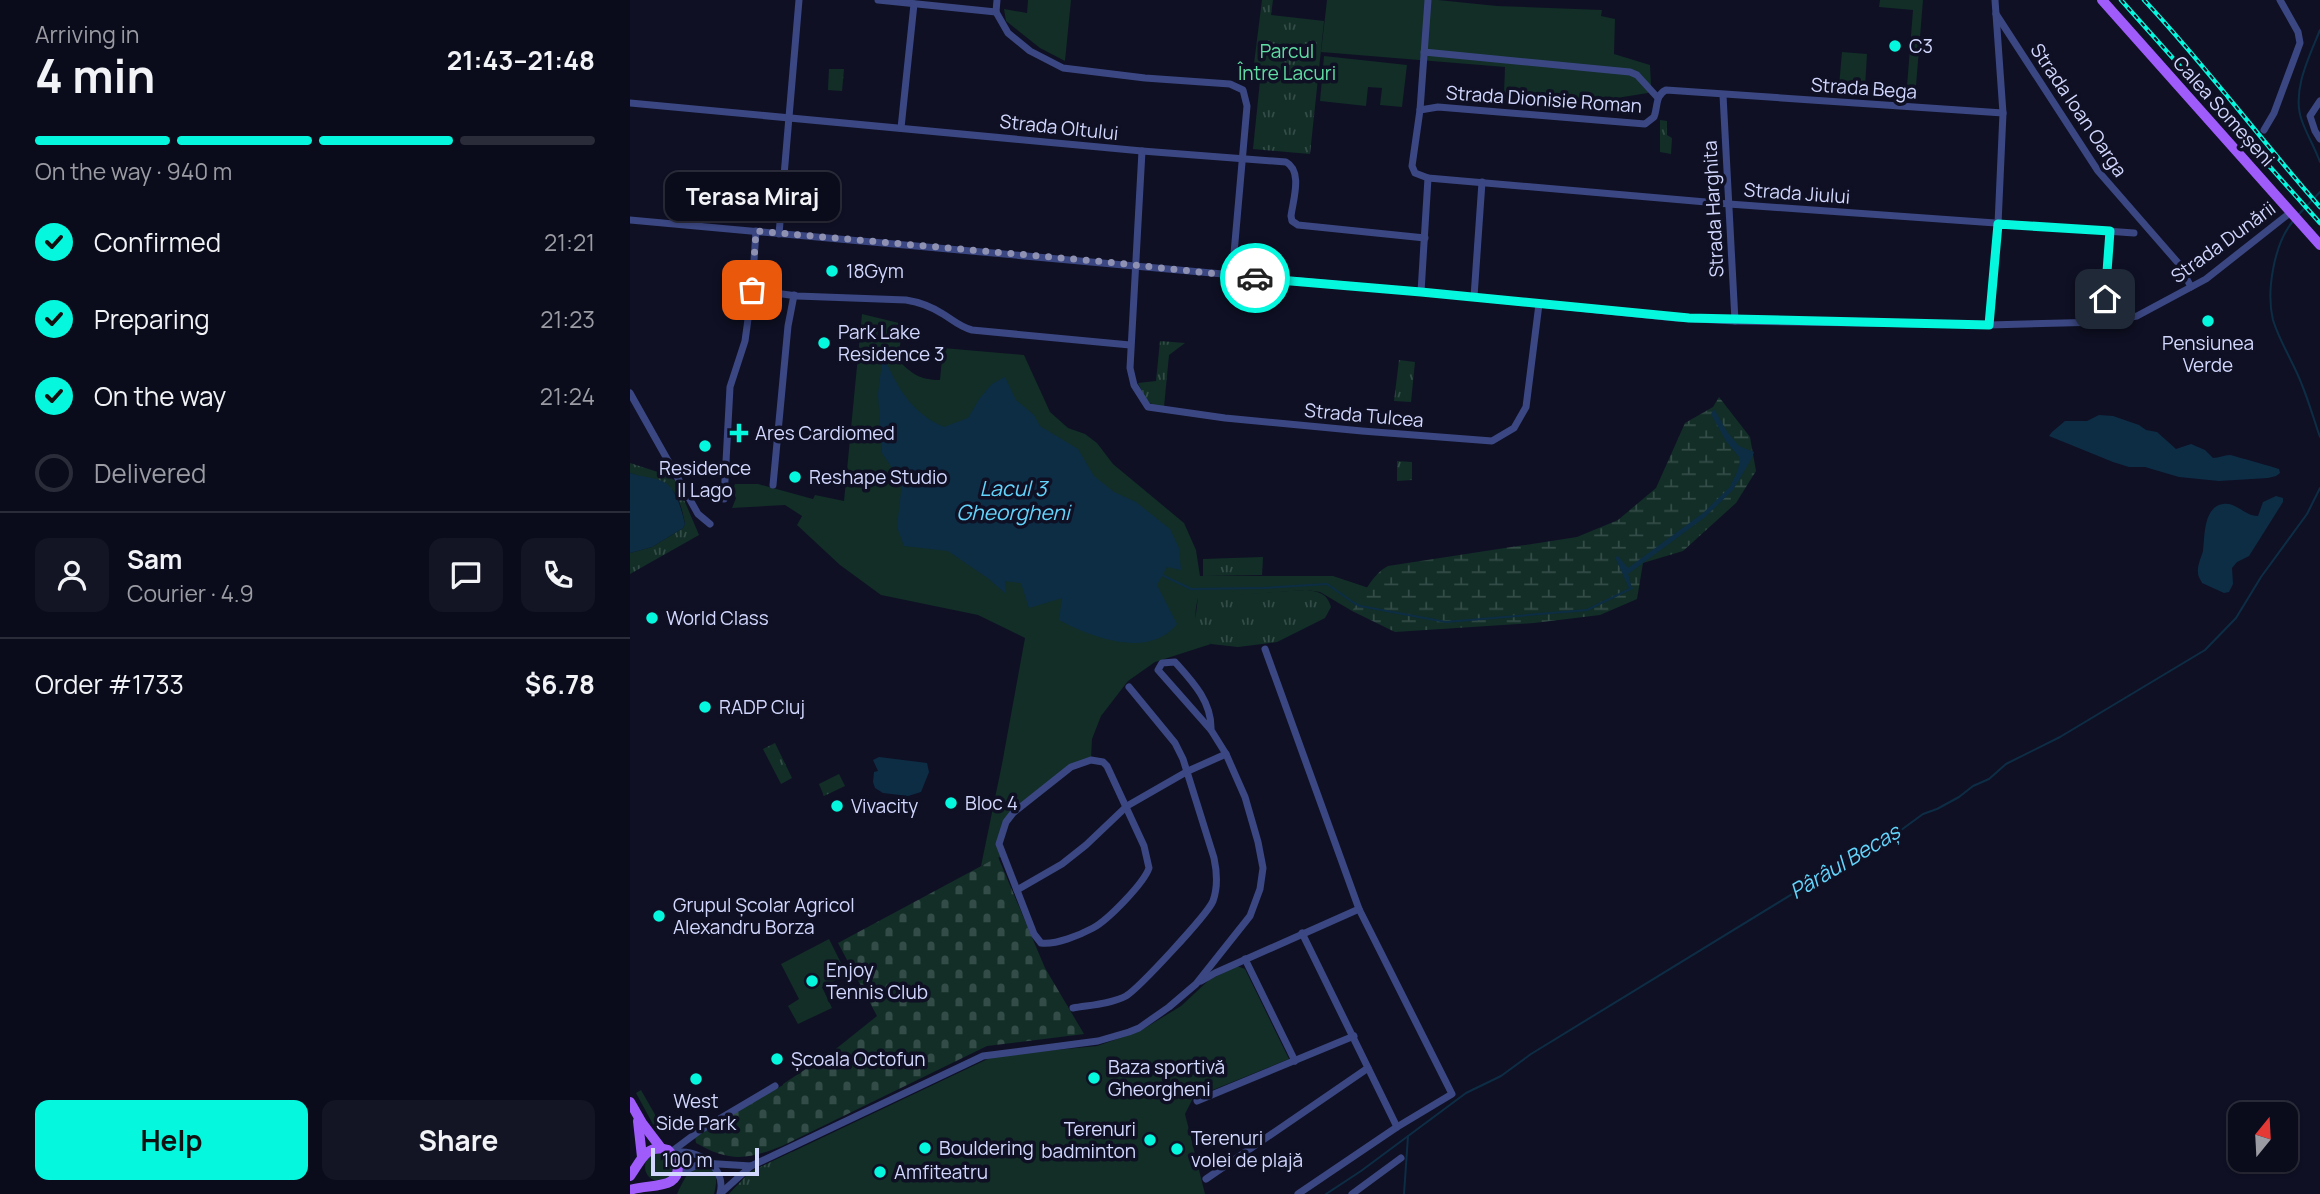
<!DOCTYPE html>
<meta charset="utf-8">
<style>
body{margin:0;font-family:Manrope,sans-serif;background:#141524;color:#f1f3f6;height:100vh;display:flex;flex-direction:column;font-size:26px;white-space:nowrap}
*{box-sizing:border-box;margin:0}
p{font-size:23px;color:#9a9ba3}
.icon{flex:none;width:38px;height:38px;fill:none;stroke:currentColor;stroke-width:2;stroke-linecap:round;stroke-linejoin:round}
.map{position:relative;flex:1;overflow:hidden}
.side{display:flex;flex-direction:column;background:#0b0c1b;width:630px}
.side>*{flex:none}
.needle{width:46px;rotate:18deg}
.tools{position:absolute;left:1598px;top:1102px;display:grid;gap:14px}
.tools a{display:grid;place-items:center;width:70px;height:70px;border-radius:14px;background:#0b0c1b;box-shadow:0 2px 5px #0004,0 0 0 2px #2b2c3a;font-size:35px}
.scale{position:absolute;left:21px;bottom:18px;width:108px;box-sizing:border-box;padding-left:7px;border:4px solid #d2d7fe;border-top:0;font-size:19px;line-height:24px;white-space:nowrap;color:#d2d7fe;-webkit-text-stroke:5px #0f1024;paint-order:stroke}
.pin{position:absolute;display:grid;place-items:center;width:60px;height:60px;color:#fff;margin:-30px;border-radius:14px;box-shadow:0 4px 10px #0006}
.courier{position:absolute;display:grid;place-items:center;width:70px;height:70px;margin:-35px;border:5px solid #05f7dd;border-radius:50%;background:#fff;color:#222;box-shadow:0 2px 9px #0007}
.bubble{position:absolute;height:49px;border-radius:14px;background:#0b0c1b;box-shadow:0 2px 5px #0004,0 0 0 2px #2b2c3a;font-size:23px;font-weight:700;line-height:49px;text-align:center}
.head em{font-style:normal;font-weight:700}
.head div{display:flex;flex-direction:column-reverse}
.head{display:flex;align-items:center;justify-content:space-between;height:119px;padding:0 35px}
h1{font-size:46px;font-weight:700;line-height:52px}
.bar{display:grid;grid-template-columns:repeat(4,1fr);gap:10px 7px;align-content:center;height:84px;padding:0 35px}
.bar i{height:9px;border-radius:5px;background:#2b2c3a}
.bar .active{background:#05f7dd}
.bar p{grid-column:span 4}
.line{display:flex;align-items:center;gap:18px;padding:0 35px;border-top:2px solid #2b2c3a}
.line div{flex:1}
.round{display:grid;place-items:center;flex:none;width:74px;height:74px;border-radius:14px;background:#141524}
ol{padding:0 35px;list-style:none}
li{display:flex;align-items:center;gap:21px;height:77px}
li p{margin-inline-start:auto}
li .icon{padding:7px;border-radius:50%;background:#05f7dd;color:#111;stroke-width:4}
li:last-child{color:#9a9ba3}
li i{width:38px;height:38px;border:4px solid #2b2c3a;border-radius:50%}
.button{display:flex;gap:14px;margin-top:auto;padding:14px 35px}
.button a{flex:1;height:80px;border-radius:14px;background:#05f7dd;color:#111;font-size:28px;font-weight:700;line-height:80px;text-align:center}
.button a+a{background:#141524;color:#f1f3f6}
main{display:flex;flex:1;min-height:0}
.map>svg:first-child{display:block}
</style>
<main>
<section class="side">
<div class="head"><div><h1>4 min</h1><p>Arriving in</p></div><em>21:43–21:48</em></div>
<div class="bar"><i class="active"></i><i class="active"></i><i class="active"></i><i></i><p>On the way · 940 m</p></div>
<ol>
<li><svg class="icon" aria-label="check" viewBox="0 0 24 24"><path d="M5 12l5 5 9-10"/></svg>Confirmed<p>21:21</p></li>
<li><svg class="icon" aria-label="check" viewBox="0 0 24 24"><path d="M5 12l5 5 9-10"/></svg>Preparing<p>21:23</p></li>
<li><svg class="icon" aria-label="check" viewBox="0 0 24 24"><path d="M5 12l5 5 9-10"/></svg>On the way<p>21:24</p></li>
<li><i></i>Delivered</li>
</ol>
<div class="line" style="height:126px"><a class="round"><svg class="icon" aria-label="person" viewBox="0 0 24 24"><circle cx="12" cy="8" r="4"/><path d="M4 21q1-7 8-7t8 7"/></svg></a><div><b>Sam</b><p>Courier · 4.9</p></div><a class="round"><svg class="icon" aria-label="chat" viewBox="0 0 24 24"><path d="M4 5h16v11H9l-5 4z"/></svg></a><a class="round"><svg class="icon" aria-label="phone" viewBox="0 0 24 24"><path d="M5 4h4l2 5-3 2q2 4 5 5l2-3 5 2v4C11 20 4 13 5 4z"/></svg></a></div>
<div class="line" style="height:91px"><div>Order #1733</div><b>$6.78</b></div>
<div class="button"><a>Help</a><a>Share</a></div>
</section>
<div class="map">
<svg width="1690" height="1194" viewBox="0 0 1690 1194">
<defs>
<pattern id="wetland-marsh" width="20" height="14" patternUnits="userSpaceOnUse" patternTransform="scale(1.75)"><rect width="20" height="14" fill="#122e27"/><path d="M1 5h8M5 5V1M11 12h8M15 12V8" fill="none" stroke="#344c47"/></pattern>
<pattern id="cemetery-stones" width="16" height="16" patternUnits="userSpaceOnUse" patternTransform="scale(1.75)"><rect width="16" height="16" fill="#122e27"/><path d="M2 7V4a2 2 0 0 1 4 0v3zM10 15v-3a2 2 0 0 1 4 0v3z" fill="#344c47"/></pattern>
<pattern id="park-tufts" width="24" height="20" patternUnits="userSpaceOnUse" patternTransform="scale(1.75)"><rect width="24" height="20" fill="#122e27"/><path d="M3 7l-1-3M5 7V3M7 7l1-3M15 17l-1-3M17 17v-4M19 17l1-3" fill="none" stroke="#344c47"/></pattern>
</defs>
<rect width="100%" height="100%" fill="#0f1024"/>
<g fill="#122e27">
<path d="M398,0H441L435,61L410,48L376,21L374,9L397,13Z"/>
<path d="M697,0H808L867,6L972,10L971,16L985,19L984,54L1020,65L1021,85L1018,93L968,101L874,93L875,67L691,52Z"/>
<path d="M1250,0H1293L1286,86H1277L1283,10L1249,7Z"/>
<path d="M1212,52L1237,54L1235,88L1209,86Z"/>
<path d="M694,56L777,65L772,107L750,105L752,88L738,87L736,106L690,101Z"/>
<path d="M232,314L273,324L268,360C282,374 290,380 310,380L313,348L394,355L420,412L438,428L455,434L467,443L483,464L554,523L566,550L570,576H703L739,588L722,611L690,592L676,590L568,598C563,617 565,630 581,644L525,662L498,681L471,716L462,739L461,760L441,767L383,813L369,843L372,856L351,866L372,764L395,638L348,615L251,595L210,565L167,525L172,516L155,505L102,508L106,498L102,491L105,484H128L183,499L185,495L214,501Z"/>
<path d="M199,939L217,975L192,987L202,1008L168,1024L158,1006L169,999L151,964Z"/>
<path d="M607,966L615,969L659,1059L563,1098L555,1114L575,1194H99L120,1172L364,1056L467,1046L510,1031L551,1006L579,980Z"/>
<path d="M11,1090L31,1125L25,1128L6,1093Z"/>
<circle cx="29" cy="1167" r="14"/>
<path d="M65,1166C87,1166 89,1174 84,1194H47C51,1185 57,1172 65,1166Z"/>
</g>
<path fill="url(#wetland-marsh)" d="M1089,397L1120,437L1126,471L1106,503L1053,551L1013,563L1007,599L970,615L904,623L765,632L722,611C733,596 742,574 758,566L947,537L988,520L1026,488L1055,423L1083,407Z"/>
<path fill="url(#cemetery-stones)" d="M368,857L415,968L454,1034L357,1046L152,1146C117,1160 99,1162 66,1143L65,1136L153,1085V1084L202,1052L247,1016L208,943Z"/>
<g fill="url(#park-tufts)">
<path d="M632,0H643L641,15L694,21L680,154L623,149L630,81L622,80Z"/>
<path d="M199,69H214L212,91L198,90Z"/>
<path d="M1030,120L1037,121V135L1042,138L1041,154L1030,152Z"/>
<path d="M530,341L555,343L539,355L534,407C515,405 516,398 508,383L526,381Z"/>
<path d="M769,360L785,362L781,402L764,401Z"/>
<path d="M767,461L782,462V480L767,481Z"/>
<path d="M0,463L34,474L46,481L69,535L0,574V553L22,547L53,528L55,524C47,479 36,486 0,473Z"/>
<path d="M633,557L632,575L573,576V559Z"/>
<path d="M676,590C689,592 697,593 701,607L695,618L647,642L608,647L581,644L571,636L565,622L568,597Z"/>
<path d="M145,743L162,778L151,784L133,749Z"/>
<path d="M209,774L215,786L194,796L189,784Z"/>
<path d="M162,1152L167,1158L133,1194H99L120,1172Z"/>
</g>
<g fill="#0d2d45">
<path d="M253,355C267,387 281,413 314,427L338,418L350,398L362,384L375,377L386,400L404,415L410,426L448,449L464,476L484,492L506,502L540,529L549,548L551,570L537,567L527,585L547,624C519,659 463,638 429,620L432,598L399,608L391,583L375,581L376,594L359,579L318,551L274,546L267,527L272,483L252,453L248,394Z"/>
<path d="M1084,409L1098,433L1109,446L1124,452L1122,458L1103,490L1074,518L998,574L1002,588H999L985,557L988,556L998,568L1073,513L1100,487L1108,470L1110,458L1096,441L1081,414Z"/>
<path d="M1469,415L1483,416L1509,425L1516,430L1527,432L1546,449L1561,444L1575,450L1583,458C1589,458 1594,455 1600,455C1604,456 1647,468 1649,469L1650,473L1646,476L1638,478L1589,481L1549,477L1515,467H1499L1483,462L1419,436L1422,432L1435,421H1457Z"/>
<path d="M0,473C11,477 24,477 34,482C47,489 52,512 55,524L53,528L22,547L0,553Z"/>
<path d="M1646,496L1653,498V502L1619,556L1607,562L1602,568L1603,584L1599,592L1594,593L1572,583C1571,580 1568,577 1568,573C1567,566 1571,558 1573,551C1575,537 1573,507 1593,504C1607,502 1614,516 1628,516L1633,502Z"/>
<path d="M249,757L297,763L299,772L291,792L278,796L253,793L245,788L243,782L244,772L248,771L243,760Z"/>
</g>
<g fill="none" stroke-linecap="round" stroke-linejoin="round">
<g stroke="#0d2d45" stroke-width="2">
<path d="M1690,30C1679,57 1661,92 1672,121C1677,135 1685,148 1690,162"/>
<path d="M1669,214L1690,192"/>
<path d="M1663,221C1644,244 1636,291 1643,320C1650,343 1664,363 1672,385C1679,402 1684,420 1690,437"/>
<path d="M532,575L561,589L634,588L697,584L724,603L730,606L816,622L957,610L1002,588"/>
<path d="M696,1194L731,1171L836,1093L871,1076L901,1054L1239,847L1267,833L1293,814L1307,809L1329,797L1343,786L1359,779L1376,764L1430,737L1575,650L1606,618L1631,577L1677,514L1690,488"/>
<path d="M774,1194L778,1136"/>
</g>
<g stroke="#3b4782" stroke-width="7">
<path d="M248,0L366,12"/>
<path d="M367,0L366,12L378,33L400,51L433,68L515,78L600,84L613,90L617,106L602,276"/>
<path d="M798,0L790,110L782,166L785,173L798,178L1099,204L1504,233"/>
<path d="M1366,14L1468,171L1549,264L1561,287"/>
<path d="M794,52L1000,72L1007,75L1028,98"/>
<path d="M1093,95L1105,321"/>
<path d="M1690,101L1680,116L1685,131L1690,139"/>
<path d="M0,103L512,151L656,162C673,171 663,200 661,216L662,221L668,225L795,238"/>
<path d="M790,110L808,107L1015,124L1024,117C1028,107 1025,95 1036,90L1373,113"/>
<path d="M271,128L284,4"/>
<path d="M1634,130L1644,113L1670,43L1668,32L1650,0"/>
<path d="M512,151L500,368L504,385L518,407L595,418L732,431L862,441L884,428L896,407L909,304"/>
<path d="M0,220L791,292L1046,318L1105,321L1359,325L1473,322L1507,316L1576,279L1661,212"/>
<path d="M126,231L122,290L167,296L276,300C289,302 302,307 313,314C323,320 330,327 342,330L500,345"/>
<path d="M149,234L169,0"/>
<path d="M791,292L798,178"/>
<path d="M844,297L852,182"/>
<path d="M1473,322L1480,231"/>
<path d="M1359,325L1368,224L1373,113L1365,0"/>
<path d="M0,393L68,514L80,524"/>
<path d="M143,485L158,326L164,295"/>
<path d="M94,499L100,387L115,341L122,290"/>
<path d="M635,649L729,909L822,1094L767,1127L668,1194"/>
<path d="M461,760L473,762L477,766L514,846L519,868C514,883 478,920 463,928C450,935 426,945 411,943L404,934L369,844L376,822L383,813L441,767Z"/>
<path d="M387,890L432,864L456,845L497,806L558,771L596,754"/>
<path d="M672,933L767,1127"/>
<path d="M615,959L665,1061"/>
<path d="M571,981L585,973L729,909"/>
<path d="M443,1008C460,1005 481,1004 496,996C509,988 577,915 583,901C588,887 587,872 584,858L553,759L545,743L499,687"/>
<path d="M567,1101L724,1036"/>
<path d="M41,1152L69,1131L145,1086"/>
<path d="M42,1153C67,1147 97,1167 90,1194"/>
<path d="M47,1174L72,1163L121,1166L353,1056L468,1041L499,1032L509,1028L539,1007L566,984L620,916L630,889L633,868L628,842L615,797L596,754L581,730L528,670L532,663L545,662C563,682 582,702 581,730"/>
<path d="M576,1179L738,1068"/>
<path d="M92,1192L121,1166"/>
<path d="M722,1194L771,1158"/>
</g>
<g stroke="#9f5cfb" stroke-width="10">
<path d="M1472,0L1690,245"/>
<path d="M0,1102L12,1123L31,1148"/>
<path d="M8,1121L12,1157"/>
<path d="M0,1176C11,1161 16,1143 38,1150L47,1160C54,1192 19,1183 0,1190"/>
</g>
<g stroke="#05f7dd" stroke-width="4.5">
<g id="rail">
<path d="M1491,0L1690,223"/>
<path d="M1514,0C1576,66 1630,139 1690,207"/>
</g>
</g>
<use href="#rail" stroke="#0f1024" stroke-width="2" stroke-dasharray="5" stroke-linecap="butt"/>
</g>
<g fill="none" stroke-linecap="round" stroke-linejoin="round">
<path stroke="#8e91b2" stroke-width="7" stroke-dasharray="0 12.6" d="M122,290L126,231L477,262L625,278"/>
<path stroke="#05f7dd" stroke-width="9" d="M625,278L791,292L1059,318L1359,325L1368,224L1480,231L1475,299"/>
</g>
<g fill="#05f7dd" stroke="#0f1024" stroke-width="2.5">
<circle cx="1265" cy="46" r="7"/>
<circle cx="202" cy="271" r="7"/>
<circle cx="1578" cy="321" r="7"/>
<circle cx="194" cy="343" r="7"/>
<path d="M105.5 422.5h7v7h7v7h-7v7h-7v-7h-7v-7h7z"/>
<circle cx="75" cy="446" r="7"/>
<circle cx="165" cy="477" r="7"/>
<circle cx="22" cy="618" r="7"/>
<circle cx="75" cy="707" r="7"/>
<circle cx="321" cy="803" r="7"/>
<circle cx="207" cy="806" r="7"/>
<circle cx="29" cy="916" r="7"/>
<circle cx="182" cy="981" r="7"/>
<circle cx="147" cy="1059" r="7"/>
<circle cx="464" cy="1078" r="7"/>
<circle cx="66" cy="1079" r="7"/>
<circle cx="520" cy="1140" r="7"/>
<circle cx="295" cy="1148" r="7"/>
<circle cx="547" cy="1149" r="7"/>
<circle cx="250" cy="1172" r="7"/>
</g>
<g text-anchor="middle" stroke-width="7" stroke-linejoin="round" paint-order="stroke">
<g font-size="19" fill="#d2d7fe" stroke="#0f1024" text-anchor="start">
<text x="1279" y="53">C3</text>
<text x="216" y="278">18Gym</text>
<text x="208" y="339">Park Lake<tspan x="208" dy="22">Residence 3</tspan></text>
<text x="1578" y="350" text-anchor="middle">Pensiunea<tspan x="1578" dy="22">Verde</tspan></text>
<text x="125" y="440">Ares Cardiomed</text>
<text x="75" y="475" text-anchor="middle">Residence<tspan x="75" dy="22">Il Lago</tspan></text>
<text x="179" y="484">Reshape Studio</text>
<text x="36" y="625">World Class</text>
<text x="89" y="714">RADP Cluj</text>
<text x="335" y="810">Bloc 4</text>
<text x="221" y="813">Vivacity</text>
<text x="43" y="912">Grupul Școlar Agricol<tspan x="43" dy="22">Alexandru Borza</tspan></text>
<text x="196" y="977">Enjoy<tspan x="196" dy="22">Tennis Club</tspan></text>
<text x="161" y="1066">Școala Octofun</text>
<text x="478" y="1074">Baza sportivă<tspan x="478" dy="22">Gheorgheni</tspan></text>
<text x="66" y="1108" text-anchor="middle">West<tspan x="66" dy="22">Side Park</tspan></text>
<text x="506" y="1136" text-anchor="end">Terenuri<tspan x="506" dy="22">badminton</tspan></text>
<text x="561" y="1145">Terenuri<tspan x="561" dy="22">volei de plajă</tspan></text>
<text x="309" y="1155">Bouldering</text>
<text x="264" y="1179">Amfiteatru</text>
</g>
<g font-size="19" fill="#60dda3" stroke="#0f1024">
<text x="657" y="58">Parcul<tspan x="657" dy="22">Între Lacuri</tspan></text>
</g>
<g font-size="19" fill="#d2d7fe" stroke="#0f1024">
<text transform="translate(1234 88) rotate(4)" y="7">Strada Bega</text>
<text transform="translate(914 99) rotate(4)" y="7">Strada Dionisie Roman</text>
<text transform="translate(1449 110) rotate(56)" y="7">Strada Ioan Oarga</text>
<text transform="translate(1594 111) rotate(48)" y="7">Calea Someșeni</text>
<text transform="translate(429 127) rotate(6)" y="7">Strada Oltului</text>
<text transform="translate(1167 193) rotate(4)" y="7">Strada Jiului</text>
<text transform="translate(1083 209) rotate(-93)" y="7">Strada Harghita</text>
<text transform="translate(1593 242) rotate(-36)" y="7">Strada Dunării</text>
<text transform="translate(734 415) rotate(5)" y="7">Strada Tulcea</text>
</g>
<g font-size="21" font-style="italic" fill="#63d5fc" stroke="#0f1024">
<text x="383" y="496">Lacul 3<tspan x="383" dy="24">Gheorgheni</tspan></text>
<text transform="translate(1215 862) rotate(-31)" y="7">Pârâul Becaș</text>
</g>
</g>
</svg>
<div class="tools">
<a><svg class="needle" viewBox="-14 -14 28 28"><path d="M0-13l5 13h-10z" fill="#e53935"/><path d="M0 13l5-13h-10z" fill="#9a9ba3"/></svg></a>
</div>
<div class="scale">100 m</div>
<div class="pin" style="left:122px;top:290px;background:#ea580c"><svg class="icon" aria-label="bag" viewBox="0 0 24 24"><path d="M5 8h14l-1 12H6zM9 8a3 3 0 0 1 6 0"/></svg></div>
<div class="pin" style="left:1475px;top:299px;background:#1f2937"><svg class="icon" aria-label="home" viewBox="0 0 24 24"><path d="M3 11l9-7 9 7M6 9v11h12V9"/></svg></div>
<div class="courier" style="left:625px;top:278px"><svg class="icon" aria-label="car" viewBox="0 0 24 24"><path d="M5 17H2v-5l4-1 3-4h7l3 4 3 1v5h-3M9 17h6M6 11h13"/><circle cx="7" cy="17" r="2"/><circle cx="17" cy="17" r="2"/></svg></div>
<div class="bubble" style="left:35px;top:172px;width:175px">Terasa Miraj</div>
</div>
</main>
